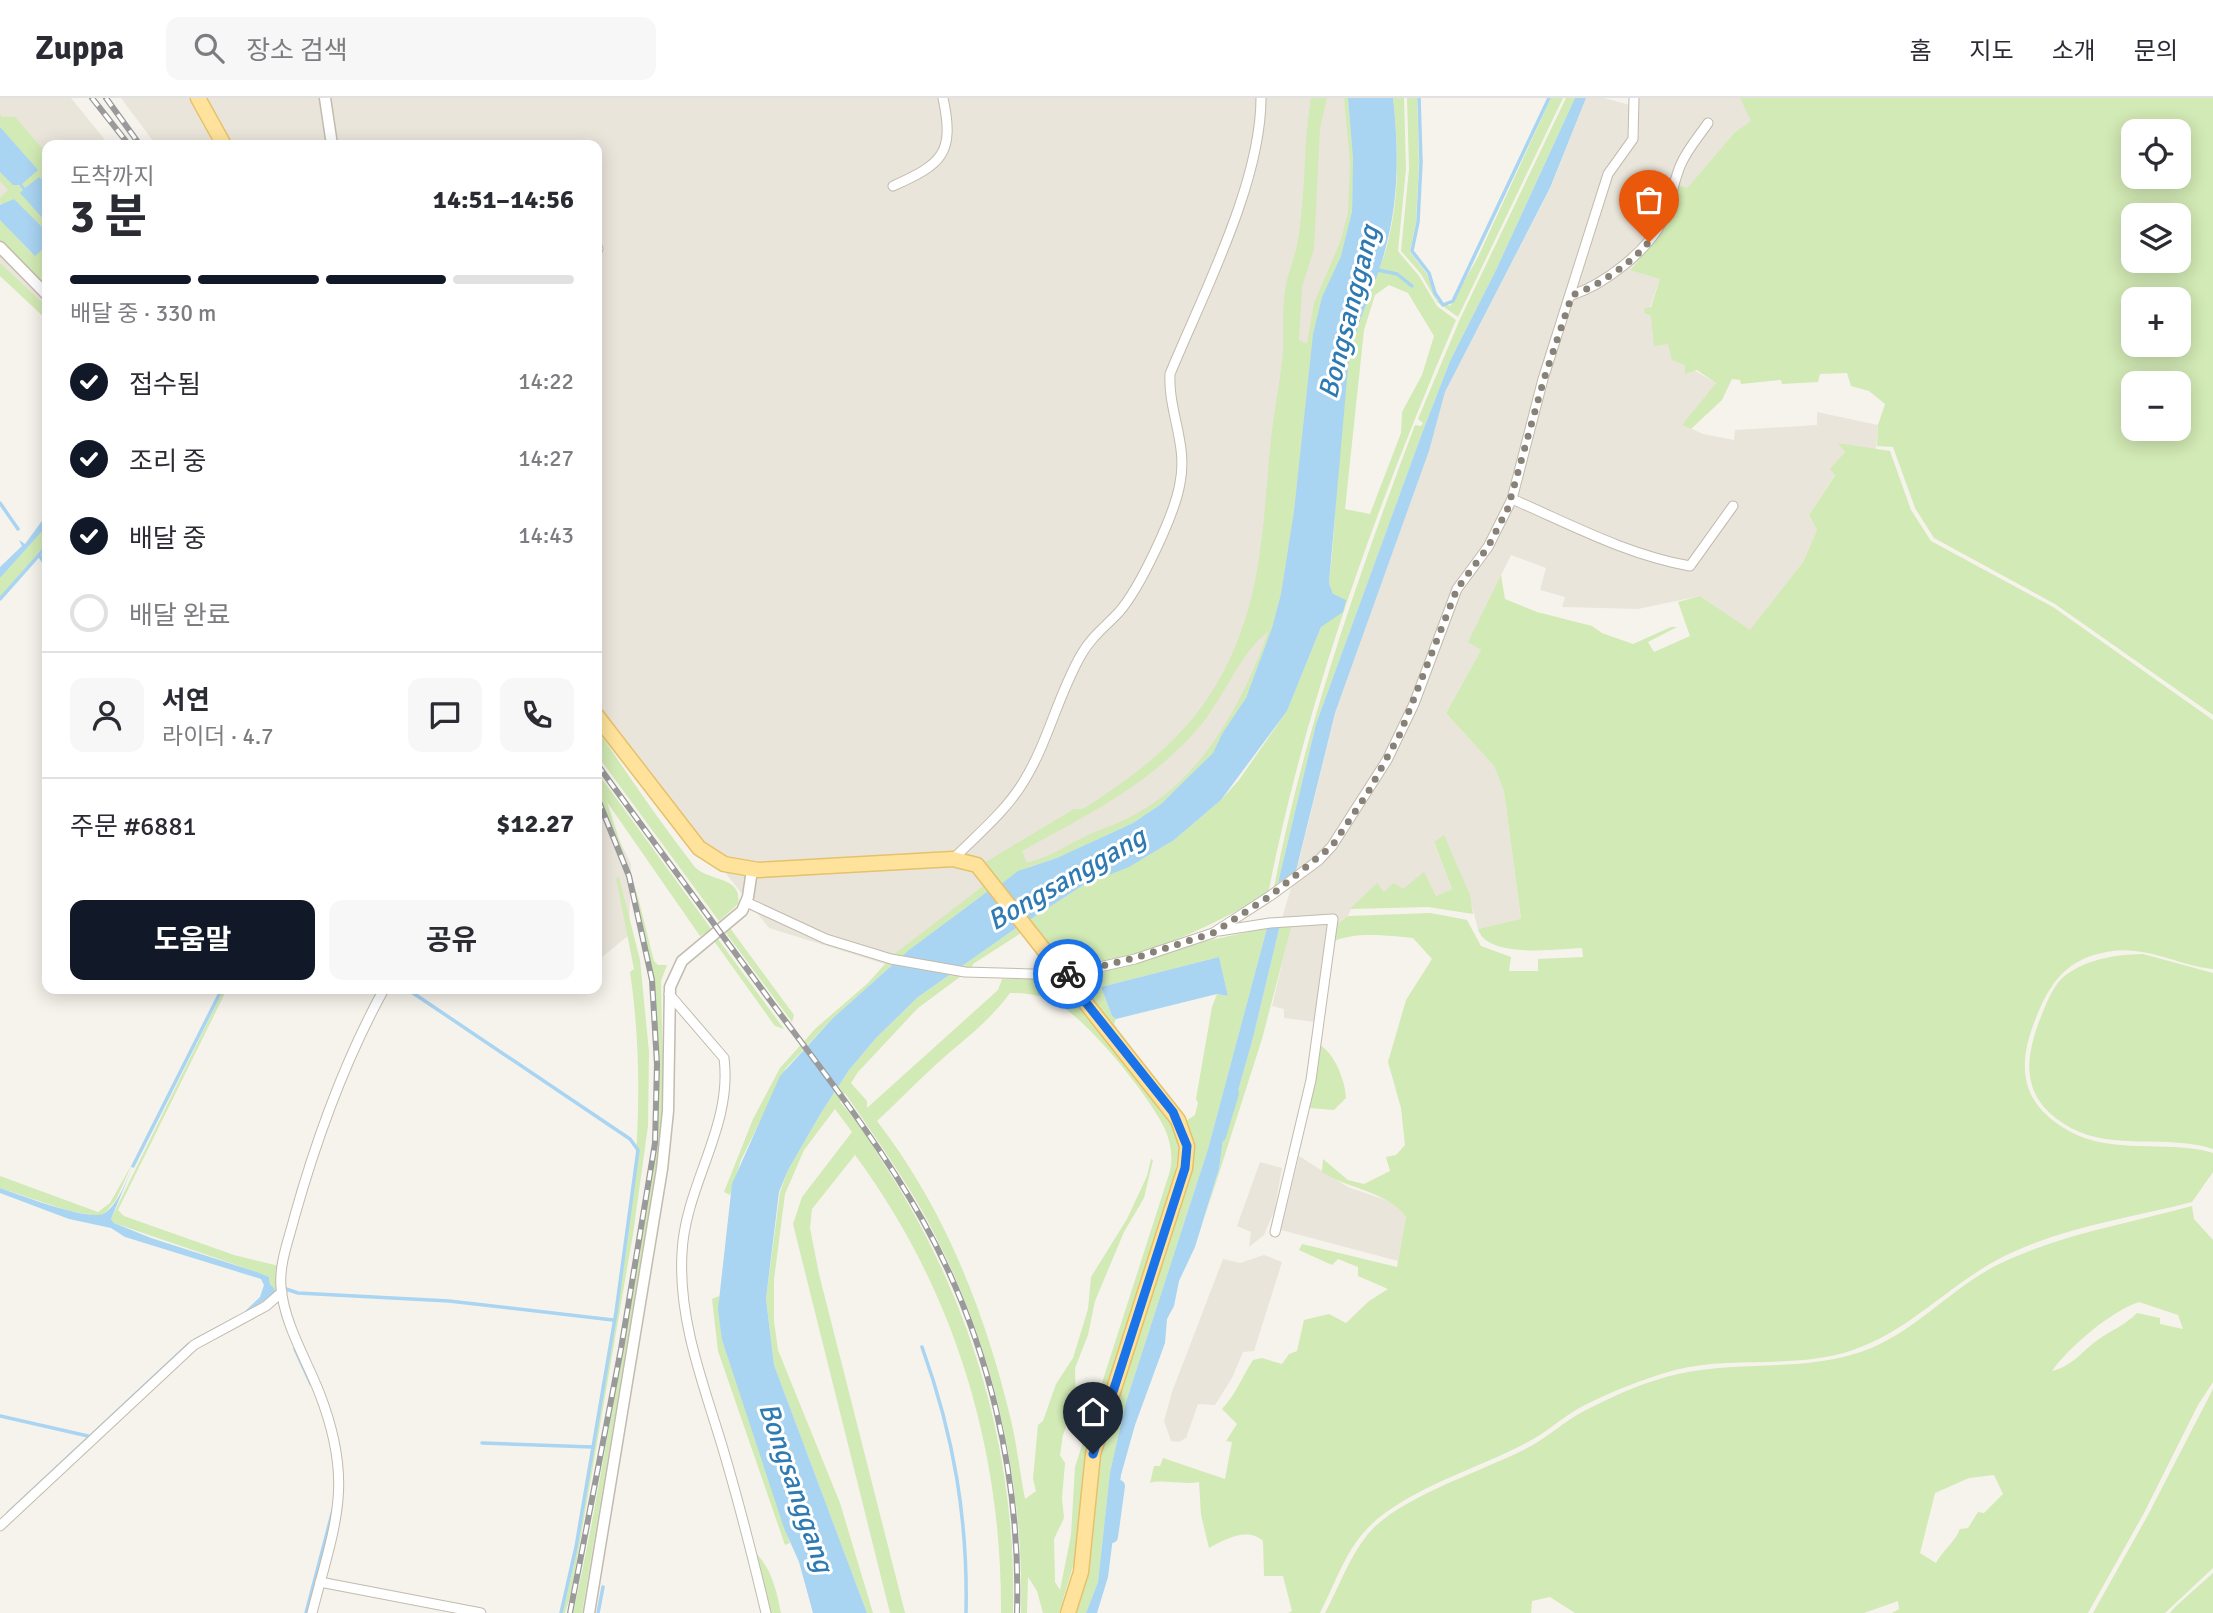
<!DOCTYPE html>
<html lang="ko">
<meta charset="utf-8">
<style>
body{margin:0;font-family:Signika,"Noto Sans KR",sans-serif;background:#f7f7f7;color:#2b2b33;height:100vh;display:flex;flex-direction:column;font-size:26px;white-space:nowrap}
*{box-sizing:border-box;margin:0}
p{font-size:23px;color:#7c7c81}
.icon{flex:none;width:38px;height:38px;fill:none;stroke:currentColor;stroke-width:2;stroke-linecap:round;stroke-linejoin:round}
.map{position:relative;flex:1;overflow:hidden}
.panel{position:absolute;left:42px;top:42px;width:560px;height:854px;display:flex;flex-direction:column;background:#fff;border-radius:14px;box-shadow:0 4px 18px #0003}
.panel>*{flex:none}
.tools{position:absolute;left:2121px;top:21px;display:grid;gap:14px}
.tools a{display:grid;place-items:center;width:70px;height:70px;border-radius:14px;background:#fff;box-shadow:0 4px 18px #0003;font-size:35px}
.pin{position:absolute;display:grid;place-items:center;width:60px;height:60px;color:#fff;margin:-72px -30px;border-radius:50% 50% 50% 0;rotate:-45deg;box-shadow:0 0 7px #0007}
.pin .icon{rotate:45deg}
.courier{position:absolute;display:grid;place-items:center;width:70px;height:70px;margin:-35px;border:5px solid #1a73e8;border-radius:50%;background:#fff;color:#222;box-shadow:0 2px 9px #0007}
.overview em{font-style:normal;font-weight:700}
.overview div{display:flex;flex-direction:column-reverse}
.overview{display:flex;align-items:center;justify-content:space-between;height:119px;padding:0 28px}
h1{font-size:46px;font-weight:700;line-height:52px}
.bar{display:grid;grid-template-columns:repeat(4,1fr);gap:10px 7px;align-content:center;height:84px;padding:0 28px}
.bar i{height:9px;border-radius:5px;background:#e1e1e2}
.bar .current{background:#111827}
.bar p{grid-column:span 4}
.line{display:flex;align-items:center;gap:18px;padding:0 28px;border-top:2px solid #e1e1e2}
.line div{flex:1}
.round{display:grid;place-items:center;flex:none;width:74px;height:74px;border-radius:14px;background:#f7f7f7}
ol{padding:0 28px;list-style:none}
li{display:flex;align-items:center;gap:21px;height:77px}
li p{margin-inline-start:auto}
li .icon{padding:7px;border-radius:50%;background:#111827;color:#fff;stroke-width:4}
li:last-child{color:#7c7c81}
li i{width:38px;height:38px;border:4px solid #e1e1e2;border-radius:50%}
.primary-button{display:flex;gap:14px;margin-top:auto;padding:14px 28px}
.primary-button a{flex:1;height:80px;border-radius:14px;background:#111827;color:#fff;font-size:28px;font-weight:700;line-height:80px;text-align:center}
.primary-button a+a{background:#f7f7f7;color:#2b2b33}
header{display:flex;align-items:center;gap:42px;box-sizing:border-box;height:98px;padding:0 35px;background:#fff;border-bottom:2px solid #e1e1e2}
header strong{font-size:33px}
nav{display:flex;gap:38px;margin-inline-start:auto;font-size:24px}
.search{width:490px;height:63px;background:#f7f7f7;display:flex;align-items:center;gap:18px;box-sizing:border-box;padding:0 24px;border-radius:14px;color:#7c7c81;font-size:26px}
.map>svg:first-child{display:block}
</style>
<header>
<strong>Zuppa</strong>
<div class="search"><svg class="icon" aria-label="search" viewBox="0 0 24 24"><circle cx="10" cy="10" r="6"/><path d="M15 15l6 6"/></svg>장소 검색</div>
<nav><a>홈</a><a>지도</a><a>소개</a><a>문의</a></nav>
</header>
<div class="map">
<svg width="2213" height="1515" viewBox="0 0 2213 1515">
<rect width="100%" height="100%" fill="#f6f3ec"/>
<g fill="#eae5da">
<path d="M0,0H71L109,47H47V217L0,177Z"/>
<path d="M121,0H1362L1316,421L1248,616L1188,686L888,867L769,830L597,612V47H156Z"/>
<path d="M1586,0H1604L1630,7L1639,0H1740L1752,23L1735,34L1687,90L1678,86L1668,120L1648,152L1630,171L1660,181L1650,209L1644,215L1651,218L1685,267L1716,285L1683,327L1703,336L1734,342L1735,332L1817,327V314L1878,327L1876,353L1839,345L1845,354L1831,371L1835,376L1809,417L1817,432L1803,464L1750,533L1700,498L1638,511L1562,509L1565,499L1540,492L1546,470L1511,457L1469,543L1481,552L1446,615L1494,668L1504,694L1521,822L1478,831L1469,797L1444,738L1434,745L1452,791L1436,798L1403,791L1384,795L1351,811L1348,818L1336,827L1323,925L1284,920V911L1272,908L1291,827H1280L1299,763L1335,615L1429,353L1445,294L1550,91Z"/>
<path d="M597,695L631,766L629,837L597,863Z"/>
<path d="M1299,1058L1348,1089L1397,1106L1406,1119L1398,1163L1281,1132Z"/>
<path d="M1260,1064L1282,1070L1274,1114L1264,1137L1249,1149L1251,1134L1237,1128Z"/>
<path d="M1264,1157L1282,1164L1254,1253L1243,1254L1232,1280L1215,1307L1198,1306L1186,1340L1179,1344L1171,1343L1164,1323L1172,1294L1223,1161L1240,1165Z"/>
</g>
<g fill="#d2eab5" fill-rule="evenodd">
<path d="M1311,0H1327L1320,30L1314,151L1302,189L1299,242L1307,246L1314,205L1341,142L1348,114L1350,64L1344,0H1348L1353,60L1352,113L1341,158L1322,199L1313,236L1294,413L1281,496L1272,530L1246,600L1222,636L1213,655L1161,706L1133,725L1057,760L1028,769L1000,787L984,765L1074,711H1083C1132,680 1179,645 1211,595C1263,514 1262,432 1271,341C1274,311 1281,281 1283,252C1284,232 1282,212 1285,193C1287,176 1295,160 1298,142C1306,95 1303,47 1311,0ZM1268,534C1243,605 1201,684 1130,719C1116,727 1100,731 1086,738C1066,748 1049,759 1027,765L1022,753C1087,717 1151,686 1200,628C1223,601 1242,552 1268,534Z"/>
<path d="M1393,0H1404L1406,71L1398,153L1419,178L1437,208L1456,222C1377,407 1307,598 1268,796C1226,819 1120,878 1071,861C1055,855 1037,835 1028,823L1085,786L1144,760L1174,742L1221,702L1239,682L1287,613L1321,529L1330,521L1333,496L1329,485C1339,403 1336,318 1353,237C1359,210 1375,184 1384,158C1400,106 1399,53 1393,0ZM1389,187L1408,195L1434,238L1422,277L1402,314L1401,335L1370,416L1345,411L1364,232L1375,197Z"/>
<path d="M1407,0H1417L1419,64L1416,124L1410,154L1427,176L1437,203L1450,208L1478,159L1551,0H1563L1458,219L1437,204L1421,176L1401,153L1409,71Z"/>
<path d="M1566,0H1575L1496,172L1450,263L1421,338L1316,626L1278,785L1274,789C1305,630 1358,478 1415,327L1421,328L1423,325L1418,321L1460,221Z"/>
<path d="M1740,0H2213V617L2055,506L1934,440L1915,410L1893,349L1877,348L1878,327L1885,306L1869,293L1851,288L1847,275L1820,276L1818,284L1782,286L1781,282L1741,286L1740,282L1732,281L1722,302L1691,331L1682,327L1716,285L1697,272L1685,276V267L1672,262L1668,246L1654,248L1651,218L1644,215L1645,210L1651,209L1660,181L1630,172C1655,145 1668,120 1677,86L1687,90L1735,34L1751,23ZM2133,33H2179V79H2133ZM2133,117H2179V163H2133ZM2133,201H2179V247H2133ZM2133,285H2179V331H2133Z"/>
<path d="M0,16L2,19H15L47,56V85L40,79L25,90L22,86L38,72L0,29Z"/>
<path d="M0,74L13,87H18L23,92L47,125V134L14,101L1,109L0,100L8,92L0,83Z"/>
<path d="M0,122L31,155H39L47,148V192L0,145Z"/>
<path d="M0,165L47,209V222L0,178Z"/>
<path d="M1838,345L1890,353L1911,412L1931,443L2053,509L2213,622V871C2171,866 2139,842 2094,857C2064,866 2049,888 2038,915C2017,964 2017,1004 2069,1033C2111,1057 2166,1042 2210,1054L2213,1055V1074L2192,1104C2126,1121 2056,1130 1995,1163C1945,1191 1908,1233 1853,1252C1795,1272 1733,1257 1675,1272C1643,1281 1610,1294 1581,1309C1563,1319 1547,1334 1528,1344C1482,1369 1401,1393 1366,1432C1345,1454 1334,1488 1320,1515H1288L1292,1513L1283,1478H1264L1263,1443C1247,1429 1226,1441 1209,1450L1201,1417L1199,1384C1183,1387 1161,1381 1150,1385L1154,1368H1160L1163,1360L1225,1381L1232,1344L1226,1343L1237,1326L1222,1311C1236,1296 1242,1279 1253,1262L1262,1260L1282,1266L1289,1256L1297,1253L1304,1222L1329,1216L1346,1225L1369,1203L1388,1191L1358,1178V1169L1338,1161L1332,1167L1299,1152L1302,1146L1397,1169L1406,1119C1389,1094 1348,1091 1322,1074L1323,1061L1348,1082L1364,1086L1390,1073L1386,1059L1396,1057L1405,1047L1401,1010L1388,964L1406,902L1432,861L1413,840C1390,838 1354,833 1333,844L1336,827L1348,818L1431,815L1467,822L1481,848L1511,859L1509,873H1538V861L1583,859L1582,850C1556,851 1487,861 1478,831L1521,821L1504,694L1494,668L1446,615L1481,552L1468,544L1501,477L1505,501L1537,514L1592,528L1602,535L1633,546L1671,529H1677L1648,544L1654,554L1690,538L1678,504L1700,498L1750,532L1803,464L1817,432L1809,417L1835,377L1830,371L1845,354Z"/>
<path d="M47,428V445L0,499V480Z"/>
<path d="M597,631C628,677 660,724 694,768C707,784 743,777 738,806L719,823L597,657Z"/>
<path d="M597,674L712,832L700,838L607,704L638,799L654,863L658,867H667L661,883L663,978L661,1040L582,1515H573C595,1419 610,1321 627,1224C643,1126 664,1030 656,930C651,872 638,816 621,760C613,731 597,704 597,674Z"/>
<path d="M1444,737L1470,797L1473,816L1428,809L1350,811L1377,785L1384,794L1394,785L1403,791L1424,774L1436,798L1452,791L1434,744Z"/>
<path d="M619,779L640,862L649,954L648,1028L633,1136L571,1496L565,1515H562C581,1447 589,1376 601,1306C626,1159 652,1024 630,874L634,871L616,780Z"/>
<path d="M987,785L991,791L909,852L833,920L786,970L741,1062L730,1097L724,1094L753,1021L780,970L816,930L868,885L893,857Z"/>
<path d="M1292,826L1262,941L1205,1119L1219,1071L1227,1013L1236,1000L1253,940L1280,827Z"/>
<path d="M1019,828L1024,833L973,866L972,870L918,910L858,974L851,985L867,1003V1010L998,892L1002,881L1058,880L1171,1021L1179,1045L1176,1073L1087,1354L1076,1458L1059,1515H1043L1037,1493L1028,1479L1027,1515H1021C1024,1385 995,1255 936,1139C911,1088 876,1041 845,995L840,1004C859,1025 874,1050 889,1074C973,1206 1017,1358 1013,1515H1001C1002,1349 954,1191 855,1057L812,1111L810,1130L819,1176L905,1515H890L793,1126L802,1099L852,1034L835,1011L804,1052L785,1096L774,1182V1223L778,1252L840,1405L873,1515H867L774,1267L766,1201L780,1094L788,1072L821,1015L849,972L876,940L918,899ZM1010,895C1030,895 1045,898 1061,908C1093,928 1149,998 1165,1031C1171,1045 1173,1059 1170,1073L1075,1369L1071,1437L1060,1492L1055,1484L1054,1441L1064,1420L1062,1400L1065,1365L1060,1357L1063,1337L1076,1303L1075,1270L1088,1237L1095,1203L1124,1134L1144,1100L1153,1062L1151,1061L1147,1078L1127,1121L1091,1179L1088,1211L1073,1260L1056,1286L1043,1323L1038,1327L1033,1381L1036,1393L1025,1401C1020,1375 1017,1348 1011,1322C985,1214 945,1111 877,1023C895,1007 910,990 928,974C958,945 985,929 1010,895Z"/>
<path d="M730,830L794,917L792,924L726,835Z"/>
<path d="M1267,830L1208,1051L1126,1304L1110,1374L1098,1484L1086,1515H1074L1094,1371L1192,1048L1078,883L1092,875L1206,843ZM1219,859L1228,898L1217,896L1212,909L1196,1001L1198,1005L1195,1017L1186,1023L1114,926L1116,921L1112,918L1101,889Z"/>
<path d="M718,841L784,931L775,928L714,843Z"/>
<path d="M2143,856L2213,875V1051C2168,1036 2114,1053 2071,1030C2020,1002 2023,963 2042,916C2048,902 2054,885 2067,876C2091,860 2115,857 2143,856Z"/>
<path d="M224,891H227L118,1112L124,1118L234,1157L279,1168L278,1195L274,1200L193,1246L0,1425L191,1246L277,1195L270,1186L269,1179L257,1174L114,1125L111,1121Z"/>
<path d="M1320,947C1335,956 1345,983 1346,1000L1334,1012L1309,1010Z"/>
<path d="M132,1066L116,1102L104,1116L98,1118L69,1113L0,1090V1078L98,1114L110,1105Z"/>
<path d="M2192,1108L2194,1121L2213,1142V1284L2198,1307L2144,1415L2088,1515H1892L1899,1511L1898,1503L1864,1515H1575L1550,1499L1532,1503L1531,1515H1325C1339,1489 1349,1459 1368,1436C1399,1398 1487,1372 1531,1348C1549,1338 1565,1323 1584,1313C1613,1298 1646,1283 1678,1276C1735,1263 1794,1273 1851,1257C1910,1241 1947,1192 1999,1166C2061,1136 2127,1126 2192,1108ZM2139,1204L2178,1217L2183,1231L2160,1226V1220L2137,1215C2125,1227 2112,1232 2099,1241C2082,1253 2073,1268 2052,1273C2069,1249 2111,1213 2139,1204ZM1994,1377L2003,1396L1984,1415L1978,1414L1968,1430L1960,1431C1955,1444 1943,1452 1936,1465L1920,1455L1935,1395L1969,1380Z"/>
<path d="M719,1198L722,1242L790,1445L785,1447L718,1253L712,1201Z"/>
<path d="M2213,1291V1470L2165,1515H2093L2148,1417Z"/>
<path d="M754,1453C772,1471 776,1491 781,1515H770Z"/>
<path d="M2213,1475V1515H2170L2175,1509Z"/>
</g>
<g fill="#a9d4f2">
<path d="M1348,0H1393C1399,53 1399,104 1384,156C1372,198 1355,224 1348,269L1329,485L1333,496L1346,502L1343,514L1321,529L1287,613L1221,702L1174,742L1129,769L1085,786L1028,823L1000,787L1018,773L1057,760L1133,725L1161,706L1213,655L1222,636L1246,600L1272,530L1281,496L1294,413L1313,236L1322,199L1341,158L1352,113L1353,60Z"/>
<path d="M1575,0H1586L1550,90L1445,294L1429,353L1335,615L1296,773L1278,785L1316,626L1421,338L1450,263L1496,172Z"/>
<path d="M0,29L38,72L22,86L25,90L39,79L47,85V125L20,95L23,92L19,87H13L0,74Z"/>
<path d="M14,101L47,134V148L35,158L0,122V107Z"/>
<path d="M47,416L46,429L0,480V469L22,448L19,442L25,446Z"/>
<path d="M991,791L1019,828L918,899L876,940L849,972L821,1015L788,1072L779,1094L766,1201L774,1267L867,1515H813L799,1464L784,1430L722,1242L718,1211L732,1086L780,978L833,920L909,852Z"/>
<path d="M1280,827L1253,940L1236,1000L1227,1013L1219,1071L1195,1149L1179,1183L1174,1208L1167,1221L1165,1245L1135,1327L1121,1377L1108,1479L1097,1515H1086L1098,1484L1110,1374L1126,1304L1208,1051L1267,830Z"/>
<path d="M1219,859L1228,898L1217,896L1116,921L1112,918L1101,889Z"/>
<path d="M133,1068L111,1121L114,1125L151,1140L257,1174L269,1179L270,1186L277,1194L240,1218L260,1199L264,1187L261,1181L125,1139L111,1130L69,1121L0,1095V1090C18,1096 91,1125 105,1115C119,1105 126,1083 133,1068Z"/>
</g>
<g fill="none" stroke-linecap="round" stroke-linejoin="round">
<g stroke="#a9d4f2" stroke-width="3.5">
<path d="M1419,0L1421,64L1418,124L1412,153L1429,175L1435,195L1443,207L1453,203L1549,0"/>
<path d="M1378,172L1397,176L1412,188"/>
<path d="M0,405L18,431"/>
<path d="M47,447L39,457L47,469"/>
<path d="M0,501L39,457"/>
<path d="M407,891L630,1041L638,1052L616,1214L576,1449L561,1515"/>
<path d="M133,1068L222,891"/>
<path d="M286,1191L298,1195L449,1203L613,1222"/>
<path d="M195,1242L238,1219"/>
<path d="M922,1249C954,1338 968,1421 966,1515"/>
<path d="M295,1251L311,1286"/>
<path d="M0,1318L88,1338"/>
<path d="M482,1345L592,1349"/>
<path d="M8,1415L189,1246"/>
<path d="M306,1515L333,1412"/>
<path d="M598,1515L603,1489"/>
</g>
<g stroke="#a9d4f2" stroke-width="12">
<path d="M1220,1038L1233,995"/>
<path d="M1112,1439L1119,1388"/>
</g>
<g stroke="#c2bbae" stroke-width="11">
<g id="minor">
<path d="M893,88C942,66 955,56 943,0"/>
<path d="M597,151H598"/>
<path d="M1572,197C1603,187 1648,153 1662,123C1671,105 1673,84 1681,66C1687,52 1699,38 1708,25"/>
<path d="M1512,401C1570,426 1627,457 1690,468L1733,408"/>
<path d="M953,761C978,736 1006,713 1024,683C1048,644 1058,597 1081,557C1091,539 1105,529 1119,514C1140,490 1175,416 1180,385C1188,346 1168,313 1170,276C1203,196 1261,85 1261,0"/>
<path d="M746,804L826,841L891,861L965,874L1064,877L1135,861L1213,835L1270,798L1319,762L1332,748L1387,662L1414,606L1457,491L1488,449L1512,401L1543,281L1608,76L1633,41L1634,0"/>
<path d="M1219,833L1270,825L1333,821L1311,982L1275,1134"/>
<path d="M669,896L724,960C733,1029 685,1087 682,1155C678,1223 704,1287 723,1351C739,1405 753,1460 766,1515"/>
<path d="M0,1428L194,1247L266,1208L282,1194"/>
<path d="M320,1484L481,1515"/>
<path d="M312,1515C335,1425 355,1386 319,1294C306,1261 284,1225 281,1189C279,1165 289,1141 295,1117C317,1039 345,962 384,891"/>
</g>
</g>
<g stroke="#c2bbae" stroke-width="13">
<g id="tertiary">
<path d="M325,0L332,47"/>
<path d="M0,149L47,197"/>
<path d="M589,1515L662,1071L668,1013L670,889L682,863L742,813L748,799L752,772"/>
</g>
</g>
<g stroke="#e6c16a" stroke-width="17">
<g id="primary">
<path d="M198,0L224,47"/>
<path d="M597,618L699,750L724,766L758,772L953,761L977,767L1178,1022L1187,1048L1185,1070L1093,1356L1081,1474L1068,1515"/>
</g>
</g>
<use href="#minor" stroke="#fff" stroke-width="9"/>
<use href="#tertiary" stroke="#fff" stroke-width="10"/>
<use href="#primary" stroke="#ffe39c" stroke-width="14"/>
<g stroke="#9a9a9a" stroke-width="6">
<g id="rail">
<path d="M92,0L129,47"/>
<path d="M106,0L140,47"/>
<path d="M597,666C655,746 714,826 772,905C825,976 880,1046 923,1123C989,1241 1021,1380 1017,1515"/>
<path d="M570,1515L621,1251L655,1045L657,966L652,882L629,778L597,699"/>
</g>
</g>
<use href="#rail" stroke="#fff" stroke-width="3.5" stroke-dasharray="10" stroke-linecap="butt"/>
</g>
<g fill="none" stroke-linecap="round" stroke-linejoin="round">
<path stroke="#878178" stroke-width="7" stroke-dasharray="0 12.6" d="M1068,876L1135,860L1213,835L1270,798L1332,748L1367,696L1400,636L1457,491L1488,449L1508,410L1544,281L1572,197C1599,188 1631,165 1649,144"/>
<path stroke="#1a73e8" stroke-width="9" d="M1068,876L1064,877L1173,1014L1187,1048L1185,1070L1093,1356"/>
</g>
<g text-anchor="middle" stroke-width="6" stroke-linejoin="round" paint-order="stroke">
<g font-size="28" font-style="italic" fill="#2e7ab2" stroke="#fff">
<text transform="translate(1348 214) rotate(-76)" y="10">Bongsanggang</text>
<text transform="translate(1066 780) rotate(-30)" y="10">Bongsanggang</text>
<text transform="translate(797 1389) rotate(71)" y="10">Bongsanggang</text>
</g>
</g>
</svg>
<div class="tools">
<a><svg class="icon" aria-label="locate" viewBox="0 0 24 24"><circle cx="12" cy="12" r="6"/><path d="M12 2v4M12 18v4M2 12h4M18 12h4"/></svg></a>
<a><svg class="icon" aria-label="layers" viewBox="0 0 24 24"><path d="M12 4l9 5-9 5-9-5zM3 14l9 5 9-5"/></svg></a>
<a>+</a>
<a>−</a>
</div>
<div class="pin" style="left:1649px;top:144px;background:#ea580c"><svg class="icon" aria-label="bag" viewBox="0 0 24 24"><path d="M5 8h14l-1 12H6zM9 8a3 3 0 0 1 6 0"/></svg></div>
<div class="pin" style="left:1093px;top:1356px;background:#1f2937"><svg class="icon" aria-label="home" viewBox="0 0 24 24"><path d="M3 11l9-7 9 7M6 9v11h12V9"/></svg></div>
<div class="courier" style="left:1068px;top:876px"><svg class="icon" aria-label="bike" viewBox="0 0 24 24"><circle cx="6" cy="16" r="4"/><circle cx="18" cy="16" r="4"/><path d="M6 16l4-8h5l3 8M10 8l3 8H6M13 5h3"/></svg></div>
<section class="panel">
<div class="overview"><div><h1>3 분</h1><p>도착까지</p></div><em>14:51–14:56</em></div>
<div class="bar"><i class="current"></i><i class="current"></i><i class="current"></i><i></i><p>배달 중 · 330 m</p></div>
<ol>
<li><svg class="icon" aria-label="check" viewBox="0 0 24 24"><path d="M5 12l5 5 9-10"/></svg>접수됨<p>14:22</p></li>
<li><svg class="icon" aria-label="check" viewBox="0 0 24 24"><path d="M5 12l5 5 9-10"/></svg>조리 중<p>14:27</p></li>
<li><svg class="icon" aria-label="check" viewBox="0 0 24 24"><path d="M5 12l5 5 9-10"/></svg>배달 중<p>14:43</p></li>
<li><i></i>배달 완료</li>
</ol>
<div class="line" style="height:126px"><a class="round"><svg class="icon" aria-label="person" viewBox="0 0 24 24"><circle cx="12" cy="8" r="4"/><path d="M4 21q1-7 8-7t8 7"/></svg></a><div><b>서연</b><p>라이더 · 4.7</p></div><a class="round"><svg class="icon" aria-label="chat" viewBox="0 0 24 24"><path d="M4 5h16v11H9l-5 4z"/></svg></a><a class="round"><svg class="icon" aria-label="phone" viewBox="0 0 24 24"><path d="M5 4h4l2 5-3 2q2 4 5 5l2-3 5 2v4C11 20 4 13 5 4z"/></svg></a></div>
<div class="line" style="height:91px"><div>주문 #6881</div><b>$12.27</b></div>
<div class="primary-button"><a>도움말</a><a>공유</a></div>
</section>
</div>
